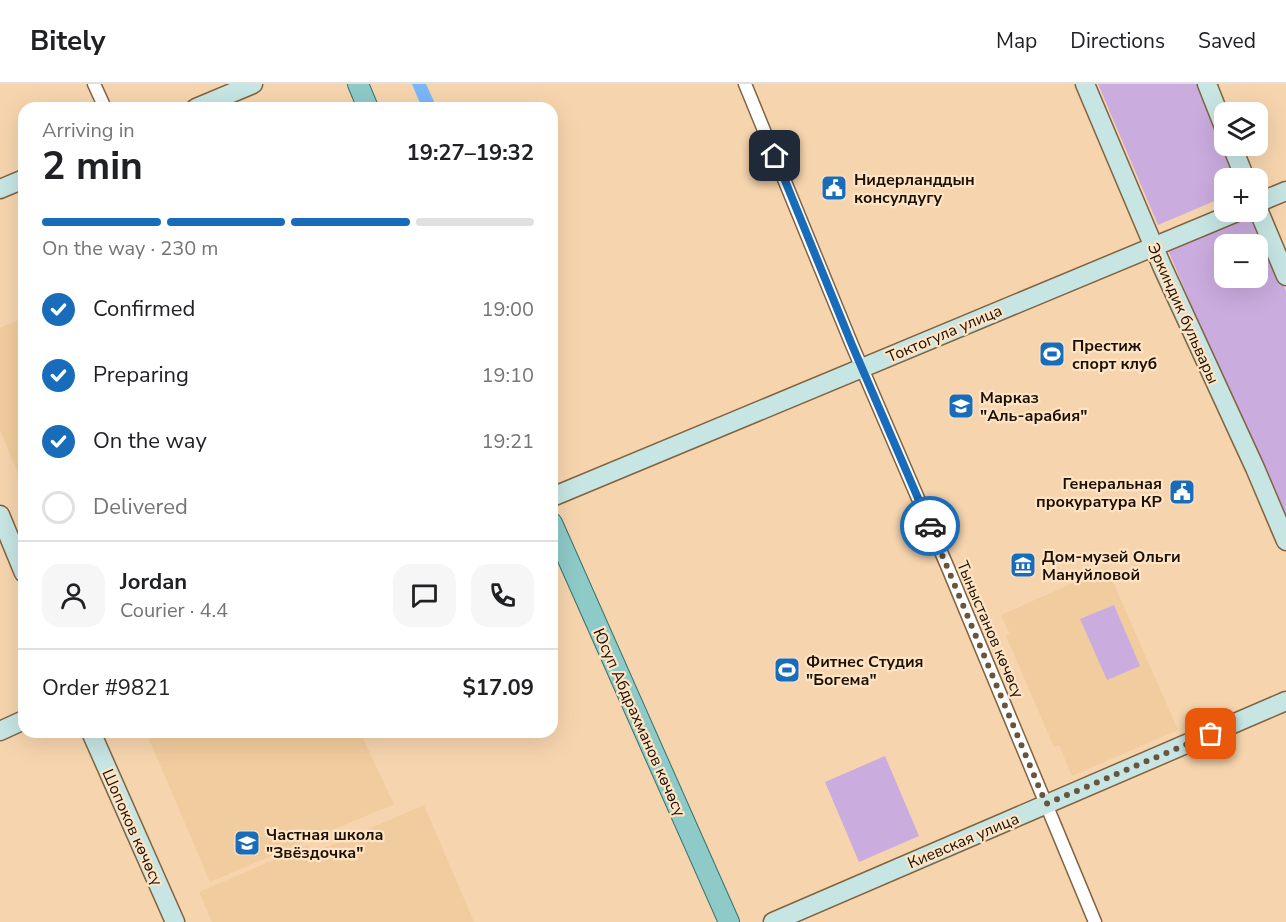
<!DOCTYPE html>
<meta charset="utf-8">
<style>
body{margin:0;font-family:"Nunito Sans",sans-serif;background:#f6f6f6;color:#202124;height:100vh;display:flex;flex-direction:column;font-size:22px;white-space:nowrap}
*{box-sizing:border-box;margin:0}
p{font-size:20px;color:#757577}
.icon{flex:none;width:33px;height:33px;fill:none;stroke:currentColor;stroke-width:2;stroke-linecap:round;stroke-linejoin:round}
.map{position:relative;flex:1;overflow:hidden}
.drawer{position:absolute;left:18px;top:18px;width:540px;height:636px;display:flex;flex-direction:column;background:#fff;border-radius:18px;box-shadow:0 6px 24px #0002}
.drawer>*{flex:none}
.tools{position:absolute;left:1214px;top:18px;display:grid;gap:12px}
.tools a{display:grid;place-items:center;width:54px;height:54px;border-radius:12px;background:#fff;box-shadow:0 6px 24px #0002;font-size:30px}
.pin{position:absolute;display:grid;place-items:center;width:51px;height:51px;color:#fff;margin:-26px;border-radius:12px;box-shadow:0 3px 9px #0006}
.courier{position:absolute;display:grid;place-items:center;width:60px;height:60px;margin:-30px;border:4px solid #186cba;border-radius:50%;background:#fff;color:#222;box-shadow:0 2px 8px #0007}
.head em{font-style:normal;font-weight:700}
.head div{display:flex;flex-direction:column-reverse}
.head{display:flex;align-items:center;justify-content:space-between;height:102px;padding:0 24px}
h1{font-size:39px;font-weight:700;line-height:45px}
.bar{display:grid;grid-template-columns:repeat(4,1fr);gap:9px 6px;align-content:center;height:72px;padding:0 24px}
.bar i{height:8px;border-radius:4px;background:#e0e0e0}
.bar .current{background:#186cba}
.bar p{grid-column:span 4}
.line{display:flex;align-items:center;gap:15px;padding:0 24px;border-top:2px solid #e0e0e0}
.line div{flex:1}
.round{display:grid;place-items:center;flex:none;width:63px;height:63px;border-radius:18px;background:#f6f6f6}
ol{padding:0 24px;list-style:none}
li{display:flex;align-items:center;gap:18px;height:66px}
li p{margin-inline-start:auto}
li .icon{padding:6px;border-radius:50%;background:#186cba;color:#fff;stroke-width:4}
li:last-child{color:#757577}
li i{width:33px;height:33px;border:3px solid #e0e0e0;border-radius:50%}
header{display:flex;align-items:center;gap:36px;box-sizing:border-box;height:84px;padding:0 30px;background:#fff;border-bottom:2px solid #e0e0e0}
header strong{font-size:28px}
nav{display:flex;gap:33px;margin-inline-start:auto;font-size:21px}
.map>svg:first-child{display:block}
</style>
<header>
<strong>Bitely</strong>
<nav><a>Map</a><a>Directions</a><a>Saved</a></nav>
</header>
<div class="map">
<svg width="1286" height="838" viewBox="0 0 1286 838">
<rect width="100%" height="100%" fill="#f6d5ae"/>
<g fill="#f1cc9e">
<path d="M24,234V404L0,346V244Z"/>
<path d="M1107,484L1178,646L1072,692L1059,661L1054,663L1006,552L1010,550L1001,531Z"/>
<path d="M146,648H360L394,720L210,798Z"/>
<path d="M424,721L474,838H212L199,808L308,761L313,769Z"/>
</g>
<g fill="#caacde" fill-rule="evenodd">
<path d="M1098,0H1199L1239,94H1224V113L1158,141Z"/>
<path d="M1253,130L1286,207V444L1168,166ZM1224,160H1257V194H1224Z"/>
<path d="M1114,521L1140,582L1107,596L1080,535Z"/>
<path d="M885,672L919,752L859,778L825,698Z"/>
</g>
<path fill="#7ab6f8" d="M412,0H426L437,24H422Z"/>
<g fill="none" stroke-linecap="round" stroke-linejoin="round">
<g stroke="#806340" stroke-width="15">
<g id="street">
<path d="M94,0L105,24"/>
<path d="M745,0L852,261L948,484L1095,838"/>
</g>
</g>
<g stroke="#806340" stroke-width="21">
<g id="secondary">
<path d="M1085,0L1162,182L1255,384L1286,457"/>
<path d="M1207,0L1224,43"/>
<path d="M196,24L253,0"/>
<path d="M1232,62L1245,94"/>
<path d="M0,105L24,95"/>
<path d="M1257,119L1286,107"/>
<path d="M1257,123L1286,192"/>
<path d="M552,413L1237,128"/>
<path d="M0,431L24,489"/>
<path d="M0,647L24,636"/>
<path d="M91,648L175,838"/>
<path d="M773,838L1286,617"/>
</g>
</g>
<g stroke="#34726b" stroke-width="22">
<g id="primary">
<path d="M358,0L368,24"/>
<path d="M552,439L729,838"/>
</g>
</g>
<use href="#street" stroke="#fff" stroke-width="12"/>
<use href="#secondary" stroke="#c6e5e3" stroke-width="18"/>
<use href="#primary" stroke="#8ecac8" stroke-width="20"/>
</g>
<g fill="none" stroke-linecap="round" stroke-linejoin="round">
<path stroke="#68553f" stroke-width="6" stroke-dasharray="0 10.8" d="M930,442L1046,720L1211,650"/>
<path stroke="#186cba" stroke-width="8" d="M775,72L852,261L930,442"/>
</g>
<defs>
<g id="civic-square" transform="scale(1.35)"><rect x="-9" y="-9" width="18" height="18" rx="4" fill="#186cba" stroke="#fee4c4"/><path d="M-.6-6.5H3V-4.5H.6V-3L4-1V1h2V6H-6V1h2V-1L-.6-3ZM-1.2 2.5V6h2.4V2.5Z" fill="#fff"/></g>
<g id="stadium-square" transform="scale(1.35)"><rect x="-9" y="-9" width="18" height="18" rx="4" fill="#186cba" stroke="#fee4c4"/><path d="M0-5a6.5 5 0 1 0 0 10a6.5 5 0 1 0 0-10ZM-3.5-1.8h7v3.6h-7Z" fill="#fff"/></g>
<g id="university-square" transform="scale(1.35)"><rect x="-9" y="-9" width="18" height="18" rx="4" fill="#186cba" stroke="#fee4c4"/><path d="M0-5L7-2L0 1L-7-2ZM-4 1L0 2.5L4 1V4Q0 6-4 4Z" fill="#fff"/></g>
<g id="museum-square" transform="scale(1.35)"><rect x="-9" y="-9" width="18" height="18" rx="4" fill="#186cba" stroke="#fee4c4"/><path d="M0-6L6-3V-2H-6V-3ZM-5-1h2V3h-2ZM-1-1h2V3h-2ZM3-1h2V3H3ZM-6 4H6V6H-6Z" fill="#fff"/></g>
<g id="school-square" transform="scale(1.35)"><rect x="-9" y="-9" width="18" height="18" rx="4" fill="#186cba" stroke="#fee4c4"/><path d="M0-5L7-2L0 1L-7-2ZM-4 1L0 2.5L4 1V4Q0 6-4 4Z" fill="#fff"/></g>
</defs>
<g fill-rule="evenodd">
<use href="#civic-square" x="834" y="104"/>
<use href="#stadium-square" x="1052" y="270"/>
<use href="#university-square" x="961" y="322"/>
<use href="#civic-square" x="1182" y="408"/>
<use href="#museum-square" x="1023" y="481"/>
<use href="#stadium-square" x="787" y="586"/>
<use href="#school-square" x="247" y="759"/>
</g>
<g text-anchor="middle" stroke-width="4.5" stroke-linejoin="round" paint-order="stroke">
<g font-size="16" font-weight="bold" fill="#1b1003" stroke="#fee4c4" text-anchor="start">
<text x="854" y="101">Нидерланддын<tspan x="854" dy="18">консулдугу</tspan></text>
<text x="1072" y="267">Престиж<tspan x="1072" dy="18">спорт клуб</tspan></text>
<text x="980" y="319">Марказ<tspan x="980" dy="18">"Аль-арабия"</tspan></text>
<text x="1162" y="405" text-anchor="end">Генеральная<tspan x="1162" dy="18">прокуратура КР</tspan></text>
<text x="1042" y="478">Дом-музей Ольги<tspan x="1042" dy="18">Мануйловой</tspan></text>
<text x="806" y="583">Фитнес Студия<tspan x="806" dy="18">"Богема"</tspan></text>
<text x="266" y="756">Частная школа<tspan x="266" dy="18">"Звёздочка"</tspan></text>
</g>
<g font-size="16" fill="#1b1003" stroke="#fee4c4">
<text transform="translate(1184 229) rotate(66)" y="6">Эркиндик бульвары</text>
<text transform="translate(944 249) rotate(-23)" y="6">Токтогула улица</text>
<text transform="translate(991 545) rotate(67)" y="6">Тыныстанов көчөсү</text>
<text transform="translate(640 638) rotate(66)" y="6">Юсуп Абдрахманов көчөсү</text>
<text transform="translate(133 743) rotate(66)" y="6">Шопоков көчөсү</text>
<text transform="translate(963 756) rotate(-23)" y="6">Киевская улица</text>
</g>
</g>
</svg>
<div class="tools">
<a><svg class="icon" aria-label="layers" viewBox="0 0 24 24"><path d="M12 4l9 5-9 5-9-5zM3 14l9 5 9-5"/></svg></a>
<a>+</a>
<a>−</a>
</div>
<div class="pin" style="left:1211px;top:650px;background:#ea580c"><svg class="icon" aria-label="bag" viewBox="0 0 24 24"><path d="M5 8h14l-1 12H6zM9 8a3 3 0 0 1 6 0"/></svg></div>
<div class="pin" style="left:775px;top:72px;background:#1f2937"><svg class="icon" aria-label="home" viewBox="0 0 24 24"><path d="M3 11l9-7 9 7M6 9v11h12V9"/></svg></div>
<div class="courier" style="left:930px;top:442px"><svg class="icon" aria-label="car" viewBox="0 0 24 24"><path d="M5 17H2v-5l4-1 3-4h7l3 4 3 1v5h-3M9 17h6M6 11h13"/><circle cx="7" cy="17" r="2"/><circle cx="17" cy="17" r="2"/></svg></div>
<section class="drawer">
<div class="head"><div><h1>2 min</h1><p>Arriving in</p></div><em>19:27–19:32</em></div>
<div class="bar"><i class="current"></i><i class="current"></i><i class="current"></i><i></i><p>On the way · 230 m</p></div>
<ol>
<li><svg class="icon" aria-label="check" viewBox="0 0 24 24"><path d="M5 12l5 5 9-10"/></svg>Confirmed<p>19:00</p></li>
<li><svg class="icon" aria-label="check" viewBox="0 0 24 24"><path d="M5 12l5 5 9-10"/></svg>Preparing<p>19:10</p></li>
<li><svg class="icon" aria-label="check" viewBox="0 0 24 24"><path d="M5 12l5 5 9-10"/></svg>On the way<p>19:21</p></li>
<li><i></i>Delivered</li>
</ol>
<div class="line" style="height:108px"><a class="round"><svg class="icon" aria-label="person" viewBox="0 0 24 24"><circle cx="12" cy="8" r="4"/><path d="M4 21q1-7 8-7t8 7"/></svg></a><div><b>Jordan</b><p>Courier · 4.4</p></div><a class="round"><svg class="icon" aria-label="chat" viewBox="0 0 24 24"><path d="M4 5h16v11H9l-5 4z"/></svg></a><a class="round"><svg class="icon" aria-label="phone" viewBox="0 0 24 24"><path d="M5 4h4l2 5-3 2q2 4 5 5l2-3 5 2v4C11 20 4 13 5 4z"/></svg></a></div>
<div class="line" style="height:78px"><div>Order #9821</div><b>$17.09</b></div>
</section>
</div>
